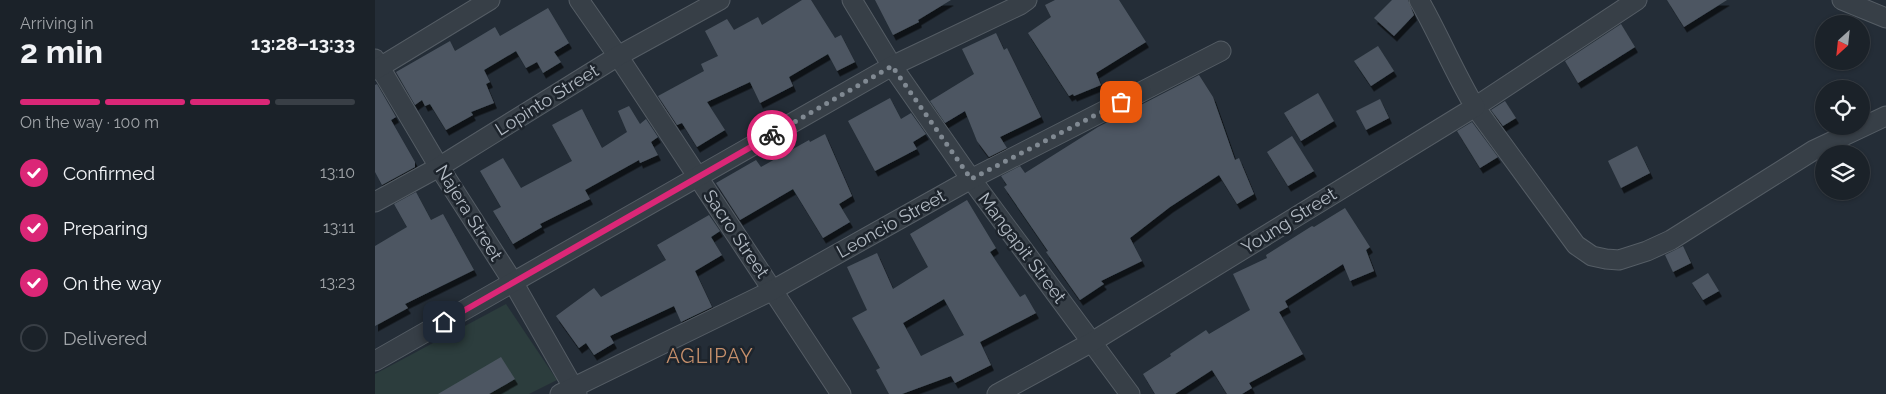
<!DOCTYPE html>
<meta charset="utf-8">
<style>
body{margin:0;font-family:Raleway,sans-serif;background:#242a31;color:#f1f3f6;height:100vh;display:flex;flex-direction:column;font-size:19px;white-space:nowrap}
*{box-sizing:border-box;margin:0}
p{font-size:16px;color:#a0a4a8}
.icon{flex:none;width:28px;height:28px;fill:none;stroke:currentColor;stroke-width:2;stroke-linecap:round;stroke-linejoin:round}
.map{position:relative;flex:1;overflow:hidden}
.panel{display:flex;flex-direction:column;background:#1b2229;width:375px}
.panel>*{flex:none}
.needle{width:32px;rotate:207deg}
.controls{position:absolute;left:1440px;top:15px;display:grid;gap:10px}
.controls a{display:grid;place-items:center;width:55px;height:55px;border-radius:50%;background:#1b2229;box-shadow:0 1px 4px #0004,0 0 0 1px #393f46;font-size:25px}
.pin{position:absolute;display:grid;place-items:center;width:42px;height:42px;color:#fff;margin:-21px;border-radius:10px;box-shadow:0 2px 8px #0006}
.courier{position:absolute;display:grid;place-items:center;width:50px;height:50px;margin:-25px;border:4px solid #db2777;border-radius:50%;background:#fff;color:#222;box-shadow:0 1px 6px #0007}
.summary em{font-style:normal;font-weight:700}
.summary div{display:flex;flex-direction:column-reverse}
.summary{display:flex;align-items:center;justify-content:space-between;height:85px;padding:0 20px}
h1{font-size:32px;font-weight:700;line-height:38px}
.bar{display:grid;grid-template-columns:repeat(4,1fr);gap:8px 5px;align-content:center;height:60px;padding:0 20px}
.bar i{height:6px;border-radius:4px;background:#393f46}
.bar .current{background:#db2777}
.bar p{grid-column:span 4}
ol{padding:0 20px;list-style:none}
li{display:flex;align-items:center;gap:15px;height:55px}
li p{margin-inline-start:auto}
li .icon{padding:5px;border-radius:50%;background:#db2777;color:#fff;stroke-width:4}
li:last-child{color:#a0a4a8}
li i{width:28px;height:28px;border:2px solid #393f46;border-radius:50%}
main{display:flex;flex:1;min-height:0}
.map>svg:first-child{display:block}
</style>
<main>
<section class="panel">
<div class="summary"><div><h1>2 min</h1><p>Arriving in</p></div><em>13:28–13:33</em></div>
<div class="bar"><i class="current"></i><i class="current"></i><i class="current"></i><i></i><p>On the way · 100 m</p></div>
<ol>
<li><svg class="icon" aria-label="check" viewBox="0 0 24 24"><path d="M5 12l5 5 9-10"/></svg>Confirmed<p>13:10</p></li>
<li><svg class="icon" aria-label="check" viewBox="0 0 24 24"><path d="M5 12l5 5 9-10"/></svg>Preparing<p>13:11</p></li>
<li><svg class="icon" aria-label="check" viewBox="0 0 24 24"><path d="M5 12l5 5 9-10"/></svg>On the way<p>13:23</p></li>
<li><i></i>Delivered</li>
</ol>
</section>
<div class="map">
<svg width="1511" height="394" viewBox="0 0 1511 394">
<defs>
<filter id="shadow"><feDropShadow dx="3" dy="5.5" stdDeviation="0" flood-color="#0009"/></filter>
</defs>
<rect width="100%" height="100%" fill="#242d37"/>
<path fill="#2c3d3d" d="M131,304L182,380L154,394H0V374Z"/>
<g fill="#4d5762" fill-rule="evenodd" filter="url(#shadow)">
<path d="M427,0H436L460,38L466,35L480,62L462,71L453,54L414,77L418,86L385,103L375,82L332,102L350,130L322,147L307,123L302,125L283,96L329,71L326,64L343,56L330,31L352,19L359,30L383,17L387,25Z"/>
<path d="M500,0H576L543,20L544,22L518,35Z"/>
<path d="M680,0H744L771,42L721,73L726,85L699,96L698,94L694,96L653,33L676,17L670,5Z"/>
<path d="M1017,0H1033L1039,15L1019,36L999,18Z"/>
<path d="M1292,0H1352L1309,27Z"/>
<path d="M173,8L194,43L179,52L186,62L168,73L162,62L151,68L141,51L109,70L115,82L111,84L119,103L96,112L98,115L71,130L55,104L50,106L47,100L40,105L21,72L75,41L80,51L120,27L125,36Z"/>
<path d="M1246,24L1260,47L1203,83L1190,61Z"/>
<path d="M621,33L629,50L632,48L666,117L625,137L632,148L614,157L602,141L590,111L570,123L555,101L599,74L587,49Z"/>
<path d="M1003,46L1019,71L996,86L979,61Z"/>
<path d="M824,75L838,97L860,160L864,158L879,194L862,204L844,175L795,207L755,238L767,261L726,281L729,284L705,300L671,252L673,251L629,187L632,185L626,176L645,166L650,173L723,127Z"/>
<path d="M2,84L21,117L16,120L40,162V167L7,185L0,172V85Z"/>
<path d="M943,93L959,121L926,141L909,113Z"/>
<path d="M515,98L526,119L536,113L551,134L538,142L542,149L500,171L473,121Z"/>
<path d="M1005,99L1014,118L991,130L981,111Z"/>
<path d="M1130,101L1141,118L1128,126L1116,110Z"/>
<path d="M254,106L265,124L271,119L283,137L276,142L283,155L265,163L264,160L210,190L215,199L165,224L167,227L138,244L118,211L126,207L105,171L128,158L146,188L197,161L177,125L207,109L227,148L252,132L243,111Z"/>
<path d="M1097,122L1123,157L1105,168L1082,131Z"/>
<path d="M450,134L477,196L464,204L475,222L448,238L418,189L365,220L341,183L381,160L386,167L434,140L435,142Z"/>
<path d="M917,136L939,171L913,186L892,152Z"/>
<path d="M1262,146L1275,173L1246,188L1233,161Z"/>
<path d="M41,192L56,220L68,214L99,270L30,304L33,308L0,326V246L32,227L19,204Z"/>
<path d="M592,200L621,248L615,252L645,297L650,294L661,313L605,342L616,365L580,383L576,376L527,394H514L501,370L505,368L477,318L492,310L472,267L502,253L518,289L553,267L535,234ZM569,299L589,335L546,356L528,323Z"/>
<path d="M970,208L995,247L991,250L999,271L975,281L968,264L910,301L913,307L904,312L928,354L874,383L877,388L867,394H852L837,370L800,394H780L768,374L796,356L795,354L831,330L834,334L875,310L858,274L892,258L891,255L937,226L939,227Z"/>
<path d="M334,215L345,231L336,237L347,255L320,271L337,307L306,322L299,306L235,336L239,343L219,355L211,343L204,348L181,316L219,288L226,297L291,260L282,245Z"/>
<path d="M1308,246L1316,263L1298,272L1290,255Z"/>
<path d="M1333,273L1344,291L1328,300L1317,283Z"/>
<path d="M126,357L140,379L114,394H63Z"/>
</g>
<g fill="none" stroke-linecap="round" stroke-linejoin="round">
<g stroke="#555d65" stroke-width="21">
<g id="minor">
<path d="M204,0L243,56L466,394"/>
<path d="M477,0L517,66L596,179L755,394"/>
<path d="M1262,0L1100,107L1201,245L1217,256L1231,259L1244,260L1272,251L1296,240L1439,150L1511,116"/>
<path d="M1467,0L1511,18"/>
<path d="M0,59L64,167L138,282L202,394"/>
<path d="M0,70L115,0"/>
<path d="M0,202L64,167L243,56L345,0"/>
<path d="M0,361L517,66L645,5L652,0"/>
<path d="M185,394L398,290L596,179L846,51"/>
<path d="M622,394L717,342L1100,107C1079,72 1064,35 1044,0"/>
</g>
</g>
<use href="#minor" stroke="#373f47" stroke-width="19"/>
</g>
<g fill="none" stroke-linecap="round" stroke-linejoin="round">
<path stroke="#808992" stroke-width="5" stroke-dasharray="0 9" d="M397,135L517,66L596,179L746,102"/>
<path stroke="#db2777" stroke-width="6" d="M69,322L397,135"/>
</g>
<g text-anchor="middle" stroke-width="5" stroke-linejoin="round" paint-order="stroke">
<g font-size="18" fill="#b2bac3" stroke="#1d242c">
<text transform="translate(172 100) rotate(-32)" y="6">Lopinto Street</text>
<text transform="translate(94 213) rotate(58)" y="6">Najera Street</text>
<text transform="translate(914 221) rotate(-32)" y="6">Young Street</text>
<text transform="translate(516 224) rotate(-29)" y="6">Leoncio Street</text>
<text transform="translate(361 234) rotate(56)" y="6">Sacro Street</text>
<text transform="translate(647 248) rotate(53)" y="6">Mangapit Street</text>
</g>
<g font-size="20" letter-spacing="1" fill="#c58f6b" stroke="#1d242c">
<text x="335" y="363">AGLIPAY</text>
</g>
</g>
</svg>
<div class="controls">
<a><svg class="needle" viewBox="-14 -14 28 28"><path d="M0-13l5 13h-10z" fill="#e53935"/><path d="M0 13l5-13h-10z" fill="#a0a4a8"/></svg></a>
<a><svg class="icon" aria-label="locate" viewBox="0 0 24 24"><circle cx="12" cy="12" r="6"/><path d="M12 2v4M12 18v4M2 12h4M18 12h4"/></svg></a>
<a><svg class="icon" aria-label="layers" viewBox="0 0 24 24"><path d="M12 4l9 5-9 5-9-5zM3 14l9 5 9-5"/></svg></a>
</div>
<div class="pin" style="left:746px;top:102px;background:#ea580c"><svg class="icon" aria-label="bag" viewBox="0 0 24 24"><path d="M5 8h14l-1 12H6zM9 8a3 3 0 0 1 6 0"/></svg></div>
<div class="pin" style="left:69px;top:322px;background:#1f2937"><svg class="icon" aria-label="home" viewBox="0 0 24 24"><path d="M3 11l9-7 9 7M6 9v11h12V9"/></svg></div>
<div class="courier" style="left:397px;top:135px"><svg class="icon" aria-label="bike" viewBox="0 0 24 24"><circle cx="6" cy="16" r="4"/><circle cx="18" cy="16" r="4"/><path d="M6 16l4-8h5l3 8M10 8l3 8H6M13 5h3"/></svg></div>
</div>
</main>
